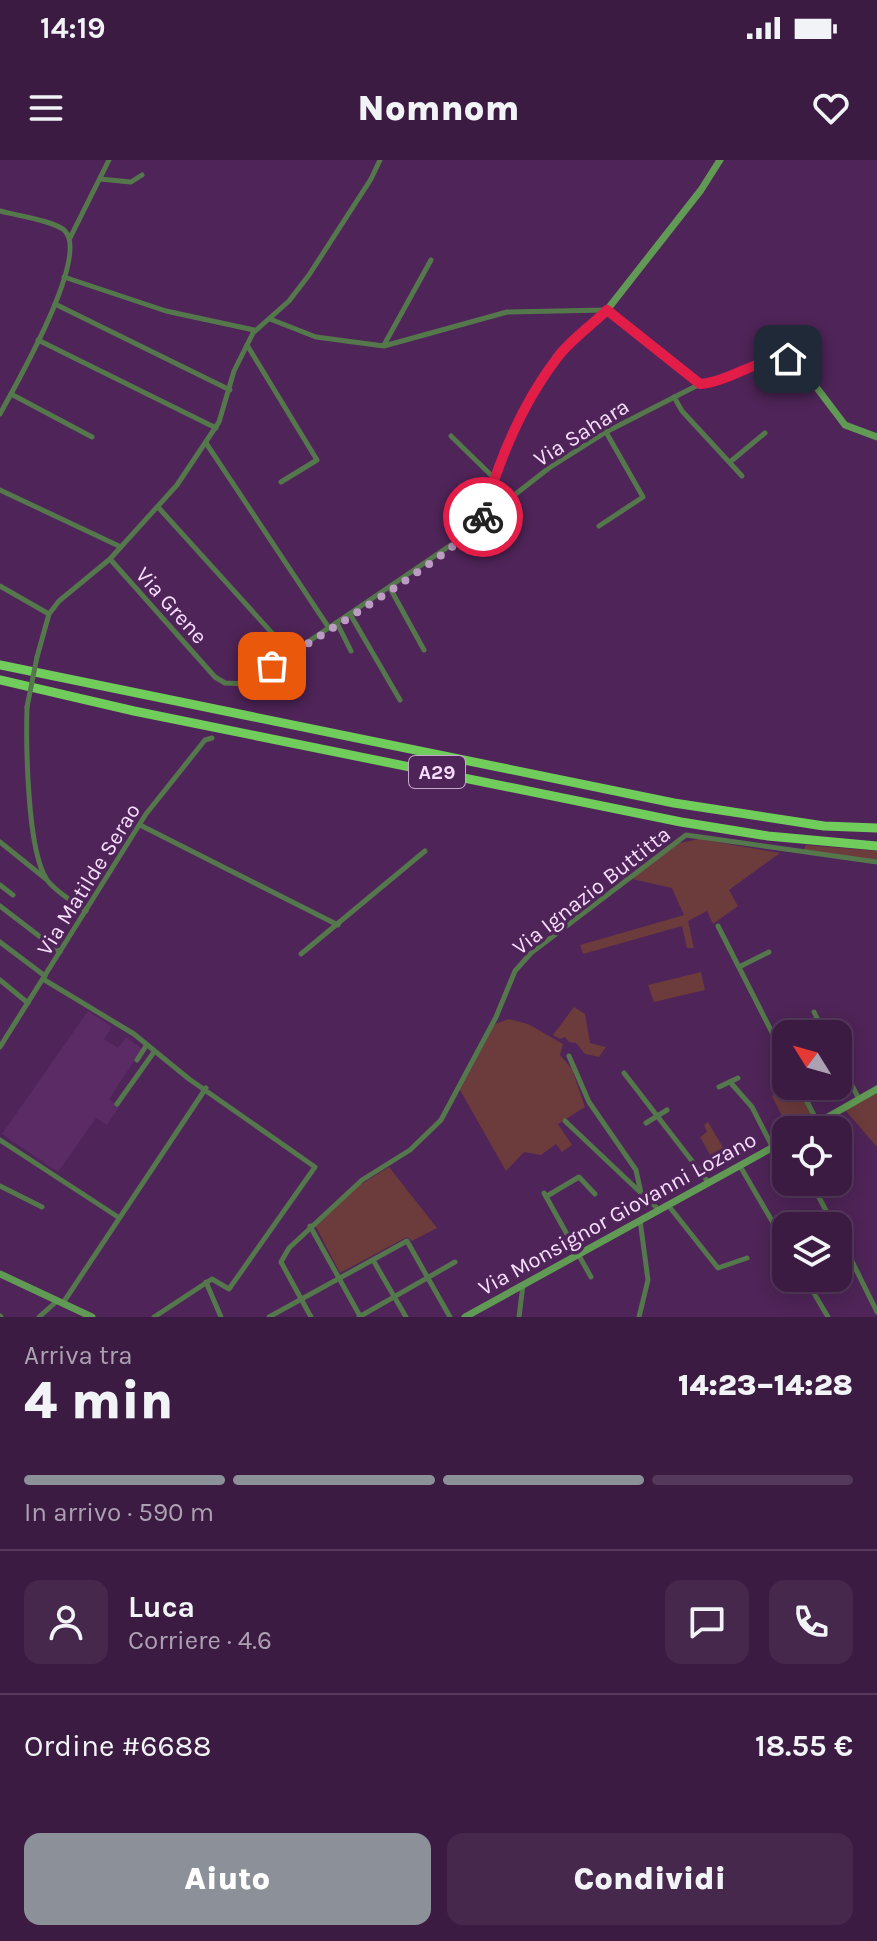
<!DOCTYPE html>
<html lang="it">
<meta charset="utf-8">
<style>
body{margin:0;font-family:Karla,sans-serif;background:#46284d;color:#f1f3f6;height:100vh;display:flex;flex-direction:column;font-size:30px;white-space:nowrap}
*{box-sizing:border-box;margin:0}
p{font-size:26px;color:#aca1b2}
.icon{flex:none;width:44px;height:44px;fill:none;stroke:currentColor;stroke-width:2;stroke-linecap:round;stroke-linejoin:round}
.map{position:relative;height:1157px;overflow:hidden}
.details{display:flex;flex-direction:column;background:#3b1b42;flex:1}
.details>*{flex:none}
.needle{width:52px;rotate:307deg}
.controls{position:absolute;left:772px;top:860px;display:grid;gap:16px}
.controls a{display:grid;place-items:center;width:80px;height:80px;border-radius:16px;background:#3b1b42;box-shadow:0 4px 20px #0003,0 0 0 2px #54395b;font-size:40px}
.pin{position:absolute;display:grid;place-items:center;width:68px;height:68px;color:#fff;margin:-34px;border-radius:16px;box-shadow:0 4px 12px #0006}
.courier{position:absolute;display:grid;place-items:center;width:80px;height:80px;margin:-40px;border:6px solid #e11d48;border-radius:50%;background:#fff;color:#222;box-shadow:0 2px 10px #0007}
.summary em{font-style:normal;font-weight:800}
.summary div{display:flex;flex-direction:column-reverse}
.summary{display:flex;align-items:center;justify-content:space-between;height:136px;padding:0 24px}
h1{font-size:52px;font-weight:800;line-height:60px}
.bar{display:grid;grid-template-columns:repeat(4,1fr);gap:12px 8px;align-content:center;height:96px;padding:0 24px}
.bar i{height:10px;border-radius:6px;background:#54395b}
.bar .selected{background:#8c9099}
.bar p{grid-column:span 4}
.line{display:flex;align-items:center;gap:20px;padding:0 24px;border-top:2px solid #54395b}
.line div{flex:1}
.round{display:grid;place-items:center;flex:none;width:84px;height:84px;border-radius:16px;background:#46284d}
.button{display:flex;gap:16px;margin-top:auto;padding:16px 24px}
.button a{flex:1;height:92px;border-radius:16px;background:#8c9099;color:#fff;font-size:32px;font-weight:800;line-height:92px;text-align:center}
.button a+a{background:#46284d;color:#f1f3f6}
.status{display:flex;justify-content:space-between;align-items:center;height:56px;padding:0 40px;background:#3b1b42;direction:ltr}
.status svg{height:22px;fill:currentColor}
header{display:flex;justify-content:space-between;align-items:center;height:104px;padding:0 24px;background:#3b1b42;font-size:36px;font-weight:800}
.map>svg:first-child{display:block}
</style>
<div class="status"><b>14:19</b><svg viewBox="0 0 49 12"><path d="M0 12V9h3v3zM5 12V6h3v6zM10 12V3h3v9zM15 12V0h3v12zM26 1h20v11H26zM47 4h2v5h-2z"/></svg></div>
<header><svg class="icon" aria-label="menu" viewBox="0 0 24 24"><path d="M4 6h16M4 12h16M4 18h16"/></svg>Nomnom<svg class="icon" aria-label="heart" viewBox="0 0 24 24"><path d="M12 20l-8-8c-3-5 5-10 8-4 3-6 11-1 8 4z"/></svg></header>
<div class="map">
<svg width="877" height="1157" viewBox="0 0 877 1157">
<rect width="100%" height="100%" fill="#4f2458"/>
<path fill="#5b2b66" d="M88,851L112,867L104,879L118,888L126,877L142,889L109,939L119,947L107,965L96,958L58,1012L2,974Z"/>
<g fill="#6c3b3c">
<path d="M699,679L780,693L729,730L738,746L713,764L707,751L688,761L694,788H687L682,766L583,794L580,785L684,755L672,728L632,719L675,684Z"/>
<path d="M806,685L877,691V700L803,691Z"/>
<path d="M701,812L705,830L654,842L648,825Z"/>
<path d="M574,847L585,854L590,883L606,887L599,897L585,894L576,883L569,882L565,877L560,879L553,875Z"/>
<path d="M509,859L528,864L563,884L560,895L572,909L585,947L558,964L572,985L562,992L556,984L541,995L524,992L506,1011L460,930L495,864Z"/>
<path d="M792,926H797L813,957L812,961L789,970L772,936Z"/>
<path d="M877,932V987L845,950Z"/>
<path d="M708,962L731,1001L718,1009L700,977L707,972L704,965Z"/>
<path d="M389,1007L437,1068L412,1081L407,1077L340,1113L315,1065L358,1026Z"/>
</g>
<g fill="none" stroke-linecap="round" stroke-linejoin="round">
<g stroke="#54784c" stroke-width="5">
<path d="M100,19L131,22L142,15"/>
<path d="M0,51C14,55 56,61 65,71C90,97 15,226 0,254"/>
<path d="M70,78L109,0"/>
<path d="M64,117L166,151L254,170"/>
<path d="M55,144L230,230"/>
<path d="M270,159L316,177L384,186L507,152L606,150"/>
<path d="M38,180L216,268"/>
<path d="M247,185L317,300L281,322"/>
<path d="M384,185L431,100"/>
<path d="M11,234L92,277"/>
<path d="M674,237L682,251L742,316"/>
<path d="M451,276L495,319"/>
<path d="M206,283L329,468"/>
<path d="M730,302L765,273"/>
<path d="M0,330L121,387"/>
<path d="M158,347L291,494"/>
<path d="M485,358L549,308L606,272L700,224"/>
<path d="M599,366L643,337L606,272"/>
<path d="M110,399L215,517L225,523L246,524L473,370L482,361C498,305 521,244 557,197C571,180 591,166 607,150"/>
<path d="M0,426L49,454"/>
<path d="M390,428L424,490"/>
<path d="M350,454L400,540"/>
<path d="M337,463L351,491"/>
<path d="M37,497L49,454L59,441L110,399L177,325L219,262L234,211L253,173L289,141L309,115L371,19L380,0"/>
<path d="M27,547C26,584 27,691 47,720C57,733 74,742 86,751"/>
<path d="M140,665L338,765"/>
<path d="M0,682L46,719"/>
<path d="M0,725L13,735"/>
<path d="M0,746L60,792"/>
<path d="M718,766L786,900"/>
<path d="M0,782L45,816"/>
<path d="M301,794L425,691"/>
<path d="M739,807L769,792"/>
<path d="M43,819L134,874L189,919L315,1007L229,1129L212,1119L154,1157"/>
<path d="M0,820L28,843"/>
<path d="M814,852L825,874"/>
<path d="M0,887L146,654L205,580L212,578"/>
<path d="M569,896L589,942L636,1010L641,1033"/>
<path d="M838,899L859,939"/>
<path d="M137,900L146,886"/>
<path d="M624,913L709,1023"/>
<path d="M730,922L752,947L773,988"/>
<path d="M799,926L818,963"/>
<path d="M719,927L738,918"/>
<path d="M117,944L154,892"/>
<path d="M565,961L659,1050"/>
<path d="M646,963L667,950"/>
<path d="M0,980L118,1057"/>
<path d="M740,1006L786,1085"/>
<path d="M811,1022L834,1066"/>
<path d="M0,1026L42,1047"/>
<path d="M544,1033L591,1117"/>
<path d="M547,1036L579,1017L595,1034"/>
<path d="M668,1045L718,1108L747,1098"/>
<path d="M310,1066L360,1156"/>
<path d="M838,1073L877,1152"/>
<path d="M373,1100L406,1157"/>
<path d="M805,1118L828,1157"/>
<path d="M206,1122L221,1157"/>
<path d="M63,1143L206,928"/>
<path d="M0,1156L1,1157"/>
<path d="M39,1157L57,1141"/>
<path d="M269,1157L407,1081L450,1157"/>
<path d="M311,1157L281,1102L289,1088L362,1020L410,990L441,960L496,857L515,811L531,793L686,675L877,702"/>
<path d="M359,1157L455,1102"/>
<path d="M519,1157L523,1125"/>
<path d="M639,1157L648,1120L640,1060"/>
</g>
<g stroke="#609a54" stroke-width="7">
<path d="M720,0L701,30L607,150L700,224C731,221 768,189 798,203L845,265L877,277"/>
<path d="M805,970L877,929"/>
<path d="M0,1114L92,1157"/>
<path d="M465,1157L786,980"/>
</g>
<g stroke="#70cd5c" stroke-width="9">
<path d="M0,505L674,643L824,666L877,668"/>
<path d="M0,520L134,551L681,662L768,676L877,686"/>
</g>
<path stroke="#54784c" stroke-width="5" d="M27,547L37,497"/>
</g>
<g fill="none" stroke-linecap="round" stroke-linejoin="round">
<path stroke="#bc9cc3" stroke-width="8" stroke-dasharray="0 14.4" d="M272,506C310,482 467,387 483,357"/>
<path stroke="#e11d48" stroke-width="10" d="M483,357C498,302 522,244 557,198C570,180 591,166 607,150L700,224C730,222 758,197 788,199"/>
</g>
<g text-anchor="middle" stroke-width="7" stroke-linejoin="round" paint-order="stroke">
<rect fill="#4f2458" stroke="#c5a6cc" stroke-width="2" x="409" y="596" width="56" height="32" rx="6"/>
<g font-size="20" font-weight="bold" fill="#f7ddfd">
<text x="437" y="619">A29</text>
</g>
<g font-size="22" fill="#f7ddfd" stroke="#4f2458">
<text transform="translate(581 272) rotate(-32)" y="8">Via Sahara</text>
<text transform="translate(172 445) rotate(48)" y="8">Via Grene</text>
<text transform="translate(88 719) rotate(-58)" y="8">Via Matilde Serao</text>
<text transform="translate(591 730) rotate(-38)" y="8">Via Ignazio Buttitta</text>
<text transform="translate(617 1053) rotate(-29)" y="8">Via Monsignor Giovanni Lozano</text>
</g>
</g>
</svg>
<div class="controls">
<a><svg class="needle" viewBox="-14 -14 28 28"><path d="M0-13l5 13h-10z" fill="#e53935"/><path d="M0 13l5-13h-10z" fill="#aca1b2"/></svg></a>
<a><svg class="icon" aria-label="locate" viewBox="0 0 24 24"><circle cx="12" cy="12" r="6"/><path d="M12 2v4M12 18v4M2 12h4M18 12h4"/></svg></a>
<a><svg class="icon" aria-label="layers" viewBox="0 0 24 24"><path d="M12 4l9 5-9 5-9-5zM3 14l9 5 9-5"/></svg></a>
</div>
<div class="pin" style="left:272px;top:506px;background:#ea580c"><svg class="icon" aria-label="bag" viewBox="0 0 24 24"><path d="M5 8h14l-1 12H6zM9 8a3 3 0 0 1 6 0"/></svg></div>
<div class="pin" style="left:788px;top:199px;background:#1f2937"><svg class="icon" aria-label="home" viewBox="0 0 24 24"><path d="M3 11l9-7 9 7M6 9v11h12V9"/></svg></div>
<div class="courier" style="left:483px;top:357px"><svg class="icon" aria-label="bike" viewBox="0 0 24 24"><circle cx="6" cy="16" r="4"/><circle cx="18" cy="16" r="4"/><path d="M6 16l4-8h5l3 8M10 8l3 8H6M13 5h3"/></svg></div>
</div>
<section class="details">
<div class="summary"><div><h1>4 min</h1><p>Arriva tra</p></div><em>14:23–14:28</em></div>
<div class="bar"><i class="selected"></i><i class="selected"></i><i class="selected"></i><i></i><p>In arrivo · 590 m</p></div>
<div class="line" style="height:144px"><a class="round"><svg class="icon" aria-label="person" viewBox="0 0 24 24"><circle cx="12" cy="8" r="4"/><path d="M4 21q1-7 8-7t8 7"/></svg></a><div><b>Luca</b><p>Corriere · 4.6</p></div><a class="round"><svg class="icon" aria-label="chat" viewBox="0 0 24 24"><path d="M4 5h16v11H9l-5 4z"/></svg></a><a class="round"><svg class="icon" aria-label="phone" viewBox="0 0 24 24"><path d="M5 4h4l2 5-3 2q2 4 5 5l2-3 5 2v4C11 20 4 13 5 4z"/></svg></a></div>
<div class="line" style="height:104px"><div>Ordine #6688</div><b>18.55 €</b></div>
<div class="button"><a>Aiuto</a><a>Condividi</a></div>
</section>
